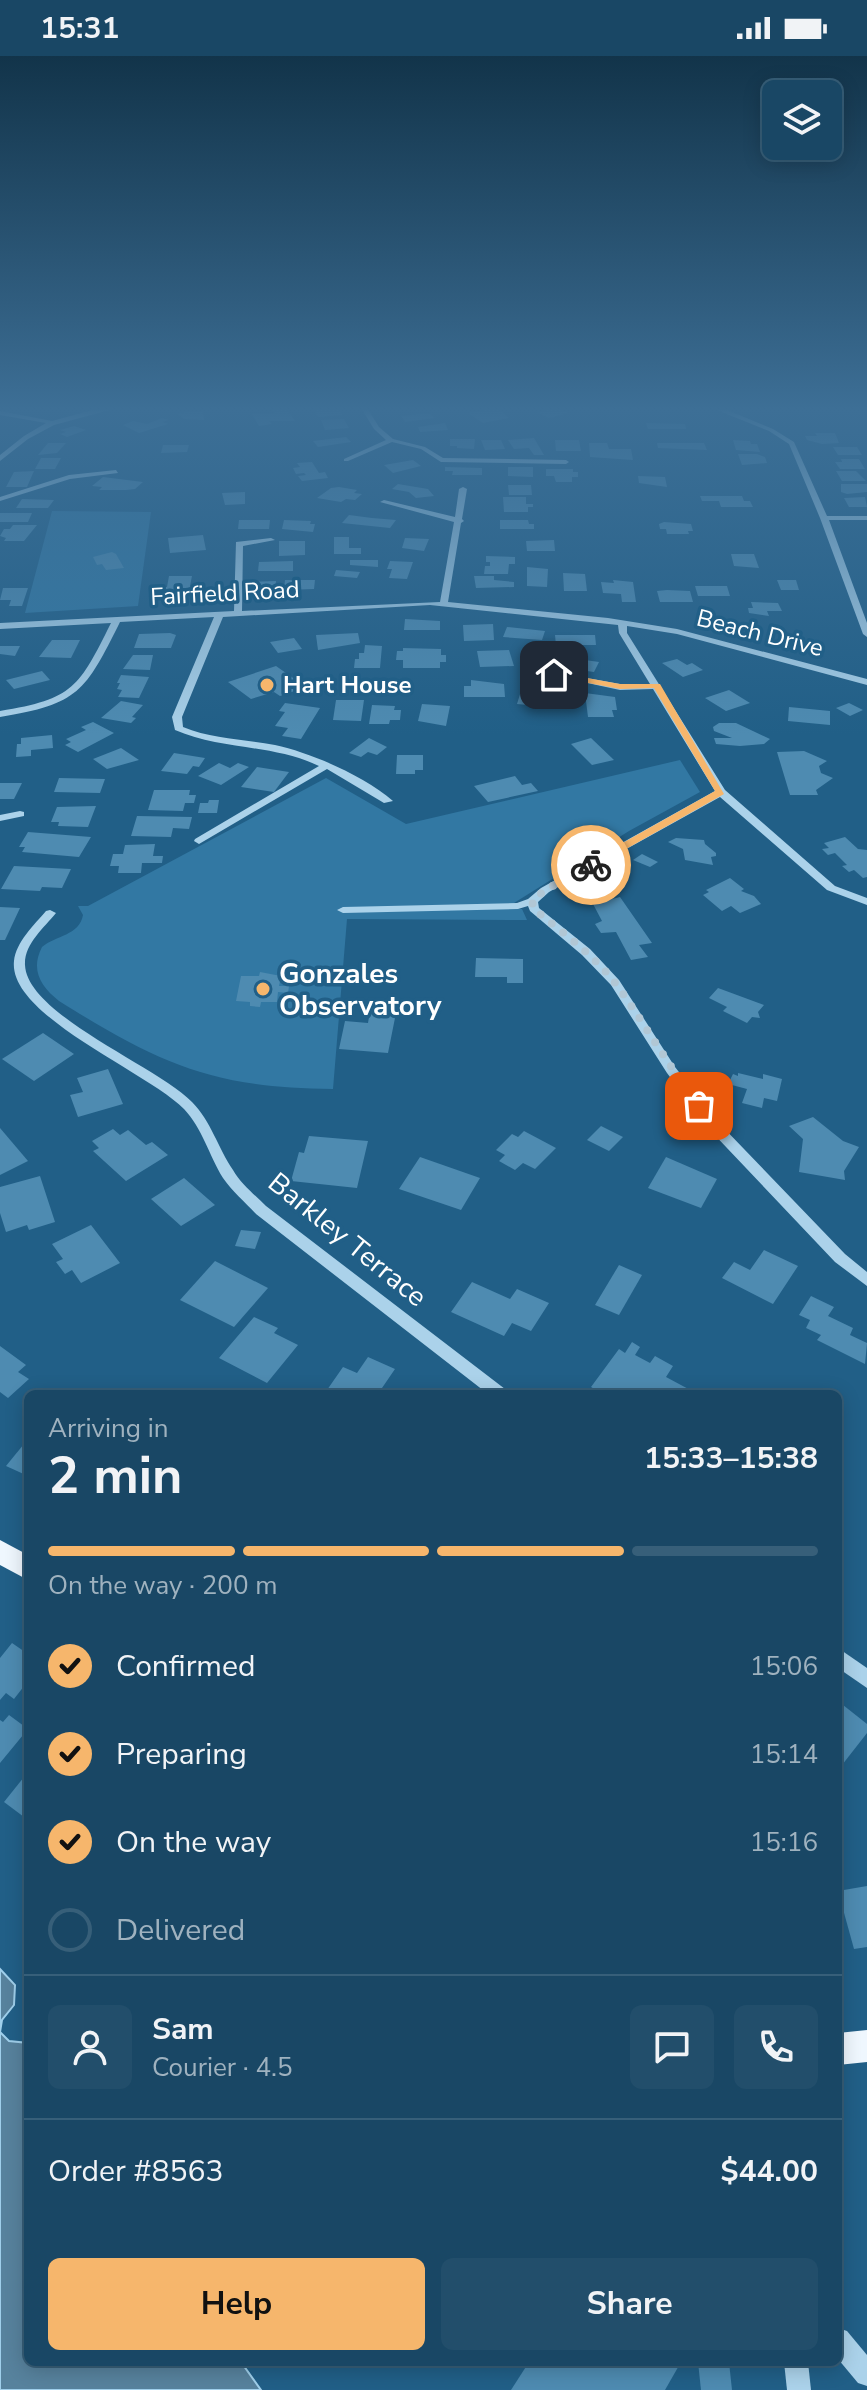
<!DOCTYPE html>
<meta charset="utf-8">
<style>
body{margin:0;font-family:"Nunito Sans",sans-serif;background:#224e6b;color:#f1f3f6;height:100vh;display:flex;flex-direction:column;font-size:30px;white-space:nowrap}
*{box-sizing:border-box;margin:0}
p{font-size:26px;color:#9fb2bf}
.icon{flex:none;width:44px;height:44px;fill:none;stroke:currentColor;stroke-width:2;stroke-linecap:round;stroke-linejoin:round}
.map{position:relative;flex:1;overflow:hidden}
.panel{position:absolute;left:24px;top:1334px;width:818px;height:976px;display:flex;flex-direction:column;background:#194765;border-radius:12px;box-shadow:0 4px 20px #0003,0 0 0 2px #375f79}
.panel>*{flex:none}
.controls{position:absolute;left:762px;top:24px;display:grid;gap:16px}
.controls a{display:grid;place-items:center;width:80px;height:80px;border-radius:12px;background:#194765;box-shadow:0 4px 20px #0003,0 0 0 2px #375f79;font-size:40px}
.pin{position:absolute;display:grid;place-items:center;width:68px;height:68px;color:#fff;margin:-34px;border-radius:16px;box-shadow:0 4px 12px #0006}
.courier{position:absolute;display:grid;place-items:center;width:80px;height:80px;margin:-40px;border:6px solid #f6b66c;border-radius:50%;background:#fff;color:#222;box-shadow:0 2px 10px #0007}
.head em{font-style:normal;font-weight:700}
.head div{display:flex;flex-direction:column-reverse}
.head{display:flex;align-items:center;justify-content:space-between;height:136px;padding:0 24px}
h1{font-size:52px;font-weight:700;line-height:60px}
.bar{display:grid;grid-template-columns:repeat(4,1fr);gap:12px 8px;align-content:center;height:96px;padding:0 24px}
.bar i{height:10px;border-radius:6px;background:#375f79}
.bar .selected{background:#f6b66c}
.bar p{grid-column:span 4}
.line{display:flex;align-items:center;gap:20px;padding:0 24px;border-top:2px solid #375f79}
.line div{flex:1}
.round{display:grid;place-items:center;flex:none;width:84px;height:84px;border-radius:12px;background:#224e6b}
ol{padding:0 24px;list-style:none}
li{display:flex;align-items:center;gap:24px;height:88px}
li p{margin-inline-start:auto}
li .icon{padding:8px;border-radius:50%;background:#f6b66c;color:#111;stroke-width:4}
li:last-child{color:#9fb2bf}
li i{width:44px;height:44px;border:4px solid #375f79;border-radius:50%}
.button{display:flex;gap:16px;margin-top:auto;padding:16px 24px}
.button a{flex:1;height:92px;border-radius:12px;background:#f6b66c;color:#111;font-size:32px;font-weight:700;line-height:92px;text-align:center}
.button a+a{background:#224e6b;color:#f1f3f6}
.status{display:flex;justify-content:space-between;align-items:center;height:56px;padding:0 40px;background:#194765;direction:ltr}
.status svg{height:22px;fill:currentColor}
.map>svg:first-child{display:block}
</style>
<div class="status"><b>15:31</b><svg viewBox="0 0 49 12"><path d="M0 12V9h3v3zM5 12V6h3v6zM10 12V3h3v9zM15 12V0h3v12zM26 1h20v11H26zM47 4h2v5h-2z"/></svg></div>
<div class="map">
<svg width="867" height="2334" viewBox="0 0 867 2334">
<rect width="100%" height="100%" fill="#215f87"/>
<g fill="#3278a3">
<path d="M52,455L151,456L138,550L25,557Z"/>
<path d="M680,704L700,736L629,775L506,852L522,853L527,864L347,863L333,1033C212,1032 160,1008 59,945C41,931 30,914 42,891C56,879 79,880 83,859L78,850H88L326,722L406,768Z"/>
</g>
<path fill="#57829d" stroke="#9fcfeb" stroke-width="2" d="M0,1913L15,1929L14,1949L2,1964L0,1976L9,1985L28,1987V2306H241L261,2334H0Z"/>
<g fill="#4e8bb1">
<path d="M272,352H286L295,365H269L272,368L259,370L252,358L275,357Z"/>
<path d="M324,352H338L342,359L318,361L314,354Z"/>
<path d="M497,352L509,362L483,367L468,357Z"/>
<path d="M550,352H558L568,357L549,362L538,357Z"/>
<path d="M203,355L204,364L184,363L177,357Z"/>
<path d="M421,358H430L435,362L405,366L401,360Z"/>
<path d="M162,362L169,364L162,366L168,368L139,377L123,369L133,365L147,368Z"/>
<path d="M344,363L349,372L325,374L321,364Z"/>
<path d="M445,367L448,374L420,376L418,371Z"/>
<path d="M646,367L685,368L686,373H648Z"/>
<path d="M74,370L86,374L67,381L60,378L66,376L60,374Z"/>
<path d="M815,377H835L839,387L822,388L807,384L805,380H817Z"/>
<path d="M346,381L351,386L318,391L313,385Z"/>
<path d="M534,382L544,399H534L529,392L514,393L508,384Z"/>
<path d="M450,383H475L474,393L457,392V390H450Z"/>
<path d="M481,384H501L505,393L485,394Z"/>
<path d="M555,384H579L581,395H556Z"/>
<path d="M733,384L750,385L751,388H757L760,396L736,394Z"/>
<path d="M48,387H66L57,397L38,399Z"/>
<path d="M589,387H607L609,393H631L633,404L590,401Z"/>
<path d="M657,387H704L707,394L658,392Z"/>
<path d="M163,389H189L187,396L161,397Z"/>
<path d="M833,391H857L862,399H838Z"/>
<path d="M738,398H757L765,401L767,407L742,409Z"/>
<path d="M41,402H61L55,413H35Z"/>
<path d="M841,403H859L865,413H840L835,406H842Z"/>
<path d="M413,404L421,410L393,417L384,409Z"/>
<path d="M312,406L319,417L325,416L328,422L302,425L298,420L306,419L304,417L296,418L293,412L300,411L297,407Z"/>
<path d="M445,411L482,412V419H452L453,415H445Z"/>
<path d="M508,411H533V421L508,420Z"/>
<path d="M546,413H573V416H578V421H572V426H556L554,420H546Z"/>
<path d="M34,415L27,431H6L14,416Z"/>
<path d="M836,415H856L866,425H842Z"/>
<path d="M638,420L665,421L667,431L639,427Z"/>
<path d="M103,421L143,426L135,433L126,434H99L102,431L92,430Z"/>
<path d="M398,428L428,433L434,440L416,442L409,436L392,433Z"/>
<path d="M841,428H867V436L847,438L841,436Z"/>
<path d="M508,429H531L532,439H509Z"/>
<path d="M339,431L357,434L354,437L362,438L355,444L346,443L341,446L317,442L331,432Z"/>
<path d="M245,436V448L225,449L222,437Z"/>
<path d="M700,440H742L744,445H750L753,451H721L719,445H702Z"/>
<path d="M503,441H526V448H533V451H528V456H504Z"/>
<path d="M865,441L867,451H849L844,442Z"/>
<path d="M22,443L54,444L48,452H16Z"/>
<path d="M0,457H32L28,466H0Z"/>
<path d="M349,459L372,462L396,464L390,472L342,467Z"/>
<path d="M239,464H270L269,473H238Z"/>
<path d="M284,464L311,465L310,468H315L313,476L282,473Z"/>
<path d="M500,464H528L529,468H534V473H500Z"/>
<path d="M664,466L691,468L693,475H688L689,478H667L666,473H660L659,468Z"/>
<path d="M13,469H37L24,485H4L6,482L0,480L4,473H10Z"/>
<path d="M203,479L206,494L170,497L168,482Z"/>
<path d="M334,481H349V492H361V498H334Z"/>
<path d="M405,482L429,483L424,495L402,492Z"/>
<path d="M554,484L555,495H527L526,485Z"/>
<path d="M279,485H305V499L279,500Z"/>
<path d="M112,496L116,498L124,512L106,514L102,508L97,509L93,501Z"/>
<path d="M731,498H754L759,512L734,510Z"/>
<path d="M486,500L515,501V508H509L508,518H484L485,510H490V506H486Z"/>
<path d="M350,504H378V511L350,509Z"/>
<path d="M293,505V515H258L259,506Z"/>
<path d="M390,505L413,506L407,523L389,522L392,513H387Z"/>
<path d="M527,511L548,513L547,531L527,530Z"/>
<path d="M336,514L360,516L357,522L334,520Z"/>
<path d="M563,517L585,518L587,535H564Z"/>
<path d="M169,520H192L190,530H200L198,539L165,540V535H160L161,531H167Z"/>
<path d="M474,520H494V524L514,526V531L476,532Z"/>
<path d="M285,524H315L314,533L284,534Z"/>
<path d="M613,524L633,526L636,546H622L621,538L603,537L601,526L614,527Z"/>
<path d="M777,524H796L799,534H781Z"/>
<path d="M276,525L275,534H249L250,526Z"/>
<path d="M695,530H727L730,540H698Z"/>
<path d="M3,532H28L22,550H9L11,544H0Z"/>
<path d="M667,534L690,535L693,546H660L657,535Z"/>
<path d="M751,546L778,547L782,555H767L769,560L749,557L748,552H753Z"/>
<path d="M405,563L440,565V574H404Z"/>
<path d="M493,568L494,584L464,585L463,569Z"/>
<path d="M507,571L545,575L542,584L503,581Z"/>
<path d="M170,577L176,579L171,592H134L139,578Z"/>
<path d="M358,577L360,587L318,594L316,579Z"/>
<path d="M555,579H595L596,589H556Z"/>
<path d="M294,582L302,593L278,597L270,586Z"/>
<path d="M52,584H80L71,602L39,601Z"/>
<path d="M365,589L382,590L380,612H354L355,603H359V597H364Z"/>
<path d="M0,590H20L15,600L0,598Z"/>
<path d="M403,592L441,593V599H446V606H440V612H403V604H396L397,595H403Z"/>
<path d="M509,594L514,610L480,611L477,595Z"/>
<path d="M545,596L562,598L558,606L541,603Z"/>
<path d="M133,599H153L150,614L123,613Z"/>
<path d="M564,601L599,606L594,616L559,611Z"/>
<path d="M677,603L687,609L692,607L703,614L683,621L662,607Z"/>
<path d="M276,610L306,631L280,640L274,636L251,643L228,626Z"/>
<path d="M42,615L50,624L14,633L6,624Z"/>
<path d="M121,619L149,621L139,642L118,641L122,634L117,633L120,627H117Z"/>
<path d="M471,624L504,628L505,641H464V630H471Z"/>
<path d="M549,633L565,634L561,652L517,648L521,635L548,637Z"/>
<path d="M729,634L750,647L726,655L705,642Z"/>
<path d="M585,637L615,641L617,654H612L614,661H588Z"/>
<path d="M336,644H364L361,665L333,664Z"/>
<path d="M121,645L143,649L132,661L136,662L131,667L101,662Z"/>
<path d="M285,647L320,652L301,683L282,680L288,672L275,670L285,656L279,655Z"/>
<path d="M849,647L863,654L850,660L836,652Z"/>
<path d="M422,648L450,650L446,670L418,665Z"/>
<path d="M372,649L395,650L394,654H401L400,664H390L389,668H369Z"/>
<path d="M789,651L830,655V669L788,665Z"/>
<path d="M93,666L114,677L78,696L65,689L71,686L66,683L86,674L81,671Z"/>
<path d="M719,667H736L770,683L764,688L740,690L716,688L714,682H732L714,675L713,671Z"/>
<path d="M52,679L53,692L31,694V700L16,701L17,688H21V682Z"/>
<path d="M369,682L387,691L377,699L368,696L361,701L349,697Z"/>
<path d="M591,682L614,704L592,709L571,688Z"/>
<path d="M121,692L139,704L107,713L93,703Z"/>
<path d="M804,695L827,705L819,710L821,717L833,722L816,734L818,739H790L777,696Z"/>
<path d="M174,697L205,702L199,711L193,710L187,718L161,715Z"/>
<path d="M397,699H423V714H415V718H396Z"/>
<path d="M219,707L230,712L238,707L249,711L221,729L198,720Z"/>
<path d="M257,711L289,716L274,736L241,731Z"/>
<path d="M515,720L522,729L531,727L538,735L488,746L474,730Z"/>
<path d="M59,722L105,723L100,737L54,736Z"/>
<path d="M0,727H22L14,743H0Z"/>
<path d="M154,734H190L189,739H196L194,747H185L183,755L148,754Z"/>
<path d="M209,744H219L217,757H198L200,747H208Z"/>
<path d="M96,750L88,771L58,770L59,766H51L57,751Z"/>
<path d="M137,760L192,761L189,773L173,772L171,781L131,780Z"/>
<path d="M28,776L91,781L79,801L22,796L25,791H19Z"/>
<path d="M845,781L858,793L867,794V821L863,822L854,814L849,816L842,810L847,809L835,797L828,799L822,793L829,792L824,787Z"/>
<path d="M676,782L704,784L705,788L716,797V800L711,801L713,809L685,804L683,793L668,786Z"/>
<path d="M155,788L153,800H163L162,807H142L141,817H118L119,810H110L113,798H123L125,789Z"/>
<path d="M642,798L658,806L650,811L633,804Z"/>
<path d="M14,810L71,813L62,832L42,831L40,835L1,833Z"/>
<path d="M730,822L744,833L741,835L754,840L761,848L740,857L731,850L722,855L703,839L709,836L706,834Z"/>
<path d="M620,841L652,887L639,889L648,901L631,904L616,876L601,877L595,868L602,865L593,848Z"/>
<path d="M0,851L20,852L5,884H0Z"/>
<path d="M476,902L523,903V927H507V921H475Z"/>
<path d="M260,916L281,920L279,930H289L288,937L278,936L277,946H261L260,951L250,950V946L236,945L241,920H259Z"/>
<path d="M718,932L764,949L758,956L760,962L752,961L747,967L723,955L727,951L709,942Z"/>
<path d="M370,955L396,957L388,997L339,993L345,965L368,967Z"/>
<path d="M43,977L74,998L34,1025L2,1003Z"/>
<path d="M108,1013L123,1048L78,1061L70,1039L83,1036L77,1022Z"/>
<path d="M738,1017L763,1023V1018L782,1023L777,1045L764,1042L762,1052L742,1047L747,1033L728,1028L733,1018L738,1020Z"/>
<path d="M813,1061L843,1085L859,1091L844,1115L845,1124L799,1116L803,1083L789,1070Z"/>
<path d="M601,1070L623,1081L609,1095L587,1084Z"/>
<path d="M0,1072L28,1105L0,1119Z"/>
<path d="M113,1073L120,1079L128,1074L146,1089L152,1086L168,1099L126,1125L93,1095L99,1092L92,1085Z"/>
<path d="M524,1075L556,1092L535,1113L523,1107L515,1114L499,1105L505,1099L496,1094L512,1078L518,1081Z"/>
<path d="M309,1080L368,1085L357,1132L291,1125L299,1096L304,1097Z"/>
<path d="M420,1101L480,1122L461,1154L399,1133Z"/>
<path d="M666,1101L717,1123L701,1152L648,1132Z"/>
<path d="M40,1120L55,1166L29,1174L27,1169L6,1176L0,1157V1131Z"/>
<path d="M184,1122L215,1149L181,1170L151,1143Z"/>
<path d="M91,1169L120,1207L81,1227L72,1214L65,1218L56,1206L63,1203L52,1188Z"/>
<path d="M241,1174L261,1176L255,1193L235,1190Z"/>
<path d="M764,1194L798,1210L773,1248L722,1222L734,1206L750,1214Z"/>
<path d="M215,1205L268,1232L234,1271L180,1244Z"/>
<path d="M619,1209L642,1219L619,1259L595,1249Z"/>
<path d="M472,1226L510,1243L517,1233L549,1247L531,1275L512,1267L504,1280L451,1256Z"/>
<path d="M811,1240L834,1251L828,1260L853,1272L850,1279L867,1287L865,1308L817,1284L821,1279L806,1272L810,1264L799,1259Z"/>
<path d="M254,1261L278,1272L274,1277L298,1289L267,1327L219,1302Z"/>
<path d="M632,1286L640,1291L635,1299L650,1307L655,1300L673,1310L666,1321L694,1336L693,1338H603L591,1331L619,1293L625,1297Z"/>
<path d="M0,1290L26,1309L18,1316L29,1323L8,1342L0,1336Z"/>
<path d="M368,1301L395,1313L382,1332L397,1338H335L327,1334L343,1311L357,1317Z"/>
<path d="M28,1383V1420L6,1410Z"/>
<path d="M12,1587L28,1598V1625L14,1643L6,1637L0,1644V1602Z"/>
<path d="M838,1645L867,1668V1677L842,1709L838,1706Z"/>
<path d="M9,1659L28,1673L0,1707V1664L3,1666Z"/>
<path d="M28,1716V1764L4,1746Z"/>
<path d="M867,1830V1891L854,1893L838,1835Z"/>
<path d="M529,2306H681L665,2334H511Z"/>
<path d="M698,2306H729L732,2334H701Z"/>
</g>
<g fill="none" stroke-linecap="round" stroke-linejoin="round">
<g fill="#abd2ea" fill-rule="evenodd">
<path d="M117,352L54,369L28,383L0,405V399L24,380L46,367L0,359V355L52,365L96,353Z"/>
<path d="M361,352H367L379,371L393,383L425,391L443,402L566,404L569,406L566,408L441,406L421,393L392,386L348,405H344V403L386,384L374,373Z"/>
<path d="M712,352H722L773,373L794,386L827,460H867V464H829L867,567V581L863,578L820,462L789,388L769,375Z"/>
<path d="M116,414L118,417L70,423L0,445V441L69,419Z"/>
<path d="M463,431L467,433L462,463L464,465L461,467L448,546L608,562L677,573L867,623V629L677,578L627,570V577L725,734L835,830L867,842V849L827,834L720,741L549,836L538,846L539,852L590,893L619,924L675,1011L718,1066L845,1198L867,1216V1230L835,1206L708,1072L667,1017L611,929L582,899L530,855L528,850L518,853L343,857L337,854L343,851L517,847L528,843L541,832L715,735L653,633L620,634L550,619L554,616L620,628H650L619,577L618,569L430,549L223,561L182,661L183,671C212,683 244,683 275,689C312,697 364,720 393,745L384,747L327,713L199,788L194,785L195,783L319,710C273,688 221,694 175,674L172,661L214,561L120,566C85,636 79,648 0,661V655C74,643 79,631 111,567L0,573V567L234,555L236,486L271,482L275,484L243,490L242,555L440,546L454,466L380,446L384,444L455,461L459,433Z"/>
<path d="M20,755L24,756V760L0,765V759Z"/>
<path d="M50,854L56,857C44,872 24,888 25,909C27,959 157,1010 192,1046C211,1065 218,1092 233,1114C241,1128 255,1139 266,1150L505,1333L507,1338H488L256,1158C245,1146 232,1135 223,1122C209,1099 202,1072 184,1053C148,1016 8,960 14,905C16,886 34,869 46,855Z"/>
<path d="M838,1592L867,1612V1632L838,1612Z"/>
<path d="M838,2272L847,2275L867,2299V2330L858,2327L838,2303Z"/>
<path d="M784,2306H808L811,2334H787Z"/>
</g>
<g fill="#eff7fe" fill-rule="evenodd">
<path d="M0,1484L28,1499V1524L0,1509Z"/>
<path d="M867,1974V2006L838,2009V1977Z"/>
</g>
</g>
<linearGradient id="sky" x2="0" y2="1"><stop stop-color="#12344a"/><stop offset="0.52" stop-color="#3d6f96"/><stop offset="1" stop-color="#3d6f96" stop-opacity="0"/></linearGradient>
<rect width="867" height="679" fill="url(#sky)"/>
<path fill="#f6b66c" d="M554,616L620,628H660L724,738L594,811H587V807L715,735L654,632L620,633L551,620Z"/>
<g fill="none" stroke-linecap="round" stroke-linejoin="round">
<path stroke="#b1c7d5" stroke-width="8" stroke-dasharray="0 14.4" d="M591,809L545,834L532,845L534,853C562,876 594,899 616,928C645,968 669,1011 699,1050"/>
</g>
<g fill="#f6b66c" stroke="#215f87" stroke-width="3">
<circle cx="267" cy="629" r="8"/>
<circle cx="263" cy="933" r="8"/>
</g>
<g text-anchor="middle" stroke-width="7" stroke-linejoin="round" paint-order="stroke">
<g font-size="24" fill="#fff" stroke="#215f87">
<text transform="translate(225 537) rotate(-3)" y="8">Fairfield Road</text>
<text transform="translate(760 577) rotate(14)" y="8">Beach Drive</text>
</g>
<g font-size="24" font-weight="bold" fill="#fff" stroke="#215f87" text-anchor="start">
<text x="283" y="637">Hart House</text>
</g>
<g font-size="28" font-weight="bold" fill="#fff" stroke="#215f87" text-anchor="start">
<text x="279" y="927">Gonzales<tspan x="279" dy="32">Observatory</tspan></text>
</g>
<g font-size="28" fill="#fff" stroke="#215f87">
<text transform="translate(348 1183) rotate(39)" y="10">Barkley Terrace</text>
</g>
</g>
</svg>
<div class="controls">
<a><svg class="icon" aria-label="layers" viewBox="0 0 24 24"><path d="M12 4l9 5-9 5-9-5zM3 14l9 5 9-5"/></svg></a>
</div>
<div class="pin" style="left:699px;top:1050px;background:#ea580c"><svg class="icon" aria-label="bag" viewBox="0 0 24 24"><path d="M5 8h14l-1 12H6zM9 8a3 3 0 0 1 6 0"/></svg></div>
<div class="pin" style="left:554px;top:619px;background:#1f2937"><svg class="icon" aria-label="home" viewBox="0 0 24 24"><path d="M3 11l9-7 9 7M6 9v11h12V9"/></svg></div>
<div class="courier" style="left:591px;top:809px"><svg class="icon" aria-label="bike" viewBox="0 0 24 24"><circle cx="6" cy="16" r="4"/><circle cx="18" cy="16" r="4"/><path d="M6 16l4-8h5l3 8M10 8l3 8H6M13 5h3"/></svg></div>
<section class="panel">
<div class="head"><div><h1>2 min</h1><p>Arriving in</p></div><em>15:33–15:38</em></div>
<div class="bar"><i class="selected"></i><i class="selected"></i><i class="selected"></i><i></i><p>On the way · 200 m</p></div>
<ol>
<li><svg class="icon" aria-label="check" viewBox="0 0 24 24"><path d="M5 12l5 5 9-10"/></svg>Confirmed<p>15:06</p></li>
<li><svg class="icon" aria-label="check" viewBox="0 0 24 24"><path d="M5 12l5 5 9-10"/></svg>Preparing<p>15:14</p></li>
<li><svg class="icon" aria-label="check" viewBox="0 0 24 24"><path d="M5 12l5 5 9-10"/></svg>On the way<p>15:16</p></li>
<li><i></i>Delivered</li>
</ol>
<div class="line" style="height:144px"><a class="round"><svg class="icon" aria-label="person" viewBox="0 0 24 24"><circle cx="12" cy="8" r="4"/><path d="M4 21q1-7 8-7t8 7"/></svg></a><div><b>Sam</b><p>Courier · 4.5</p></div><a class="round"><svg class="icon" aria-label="chat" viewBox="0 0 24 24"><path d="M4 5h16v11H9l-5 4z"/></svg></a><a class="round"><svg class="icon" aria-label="phone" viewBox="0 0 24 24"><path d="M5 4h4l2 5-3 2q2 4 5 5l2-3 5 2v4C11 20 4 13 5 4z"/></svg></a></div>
<div class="line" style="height:104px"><div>Order #8563</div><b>$44.00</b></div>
<div class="button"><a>Help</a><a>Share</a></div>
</section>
</div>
